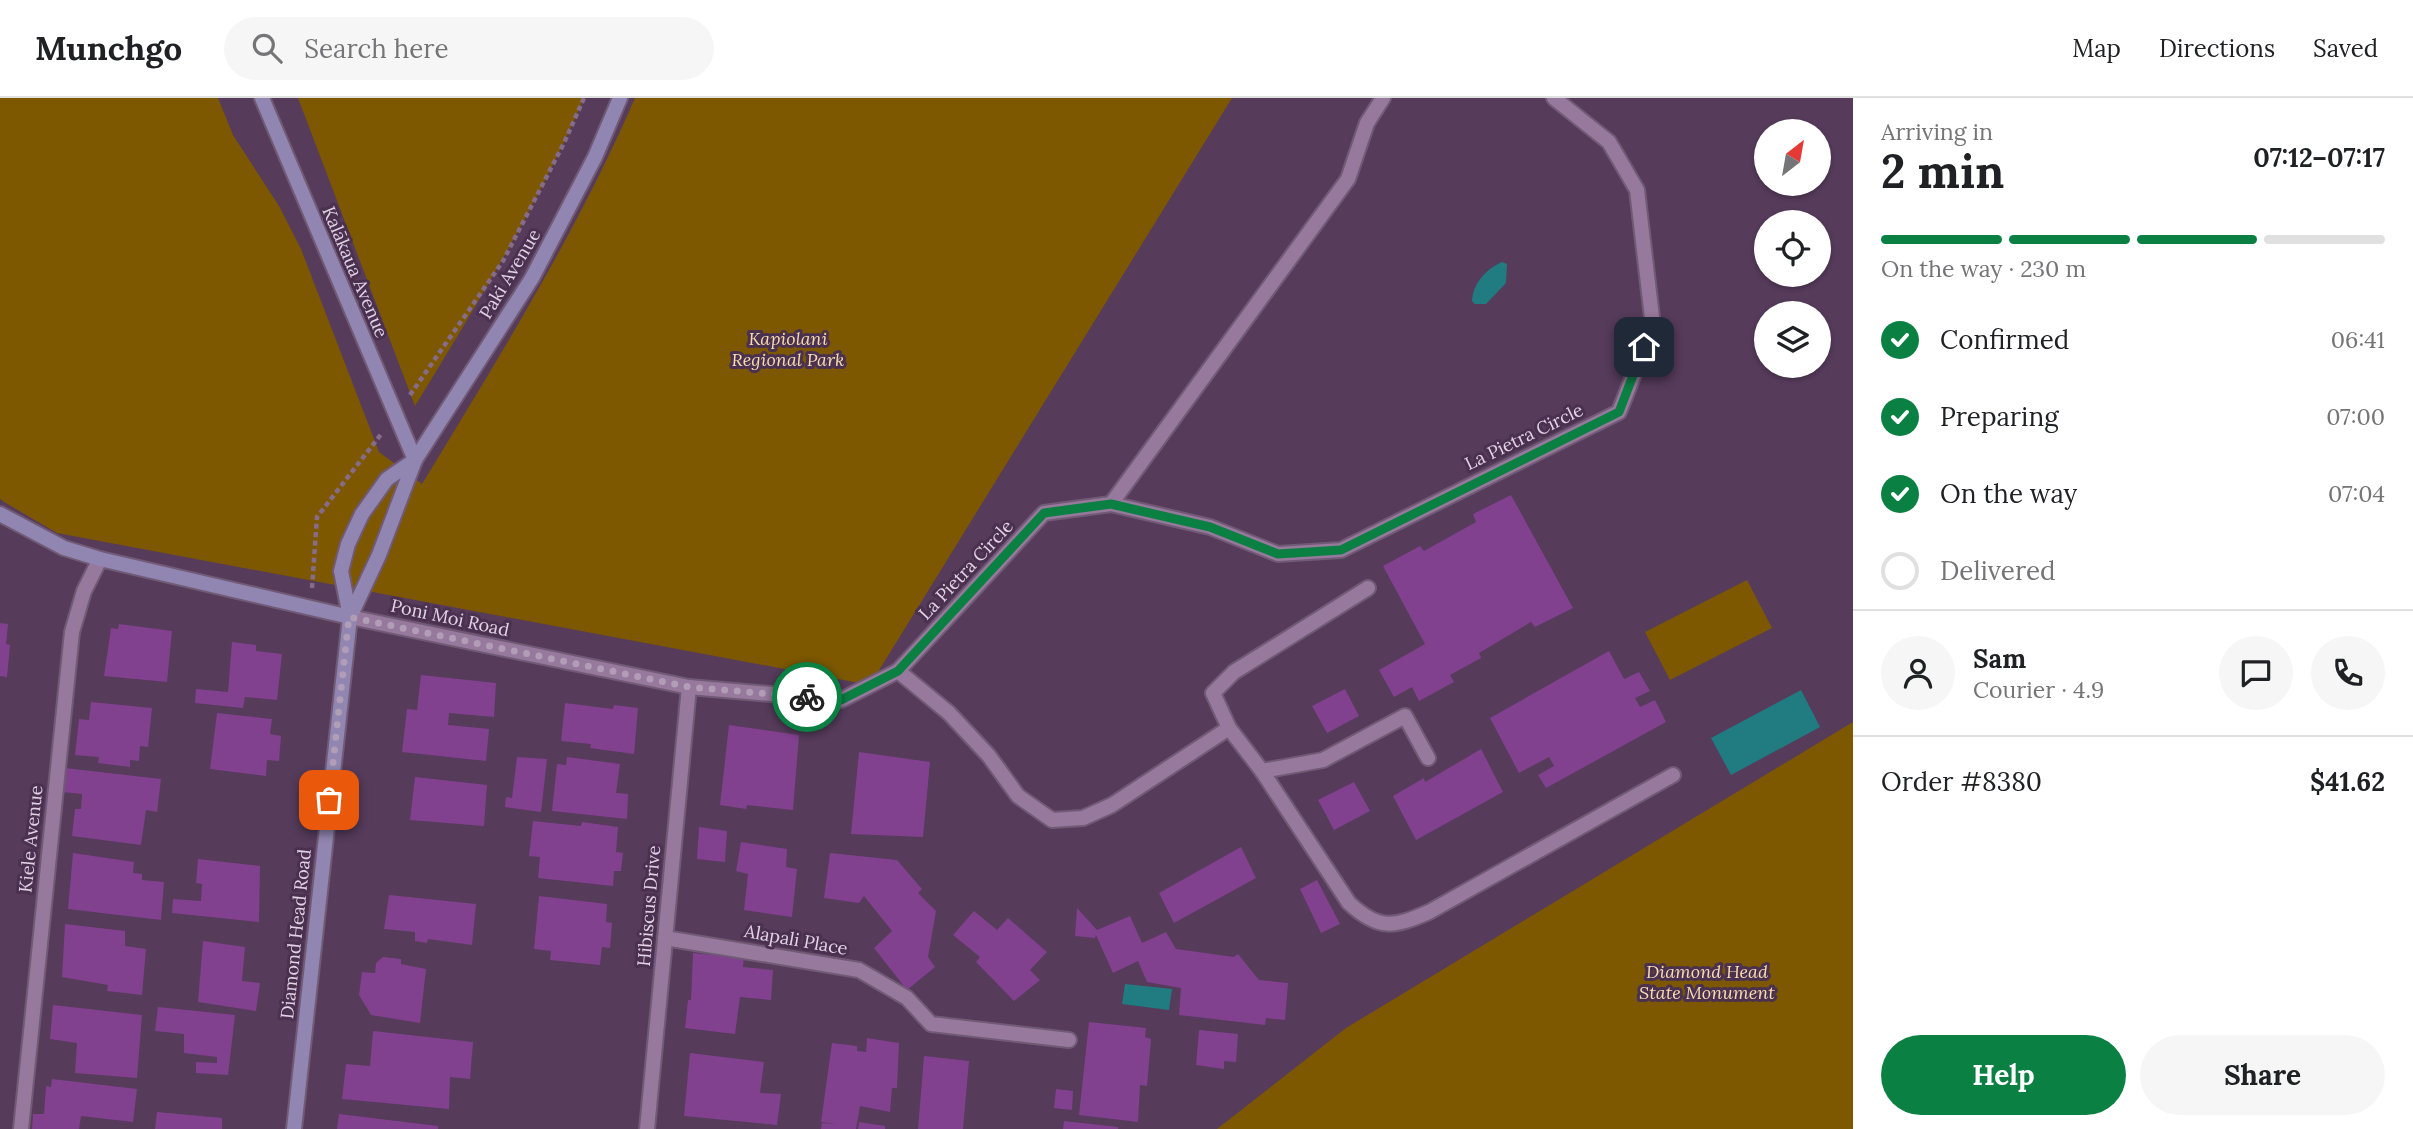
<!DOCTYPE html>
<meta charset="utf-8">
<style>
body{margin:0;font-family:Lora,serif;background:#f6f6f6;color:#202124;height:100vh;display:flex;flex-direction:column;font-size:26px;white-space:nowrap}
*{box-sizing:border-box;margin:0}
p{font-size:23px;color:#757577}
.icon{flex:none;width:38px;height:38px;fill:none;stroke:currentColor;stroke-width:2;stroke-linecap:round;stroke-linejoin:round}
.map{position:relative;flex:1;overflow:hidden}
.drawer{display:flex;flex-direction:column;background:#fff;width:560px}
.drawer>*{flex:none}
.needle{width:46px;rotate:31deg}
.tools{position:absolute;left:1754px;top:21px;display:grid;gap:14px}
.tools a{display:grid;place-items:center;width:77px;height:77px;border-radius:50%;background:#fff;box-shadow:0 2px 5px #0004;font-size:35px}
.pin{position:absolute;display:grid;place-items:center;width:60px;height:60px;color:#fff;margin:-30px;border-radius:14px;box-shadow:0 4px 10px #0006}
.courier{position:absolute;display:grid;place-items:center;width:70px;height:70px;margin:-35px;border:5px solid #0b8043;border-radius:50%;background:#fff;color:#222;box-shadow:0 2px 9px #0007}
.head em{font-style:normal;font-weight:700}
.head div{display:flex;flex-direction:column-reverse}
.head{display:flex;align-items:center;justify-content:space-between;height:119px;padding:0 28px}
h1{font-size:46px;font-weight:700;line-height:52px}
.bar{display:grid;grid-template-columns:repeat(4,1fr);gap:10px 7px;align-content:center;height:84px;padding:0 28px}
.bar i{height:9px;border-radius:5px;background:#e0e0e0}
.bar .current{background:#0b8043}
.bar p{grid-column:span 4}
.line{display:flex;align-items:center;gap:18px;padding:0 28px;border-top:2px solid #e0e0e0}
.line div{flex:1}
.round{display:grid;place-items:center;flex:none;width:74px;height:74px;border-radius:37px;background:#f6f6f6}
ol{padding:0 28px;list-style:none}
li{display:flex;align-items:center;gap:21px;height:77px}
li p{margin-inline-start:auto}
li .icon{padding:7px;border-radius:50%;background:#0b8043;color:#fff;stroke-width:4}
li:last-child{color:#757577}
li i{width:38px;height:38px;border:4px solid #e0e0e0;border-radius:50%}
.primary-button{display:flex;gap:14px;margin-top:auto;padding:14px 28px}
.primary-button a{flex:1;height:80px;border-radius:42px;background:#0b8043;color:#fff;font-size:28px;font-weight:700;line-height:80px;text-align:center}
.primary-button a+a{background:#f6f6f6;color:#202124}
header{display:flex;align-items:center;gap:42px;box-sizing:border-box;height:98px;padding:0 35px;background:#fff;border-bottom:2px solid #e0e0e0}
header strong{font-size:33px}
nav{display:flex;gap:38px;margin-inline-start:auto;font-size:24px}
.search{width:490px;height:63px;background:#f6f6f6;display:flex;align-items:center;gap:18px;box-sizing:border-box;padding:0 24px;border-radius:38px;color:#757577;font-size:26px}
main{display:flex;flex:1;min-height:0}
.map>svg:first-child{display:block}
</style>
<header>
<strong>Munchgo</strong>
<div class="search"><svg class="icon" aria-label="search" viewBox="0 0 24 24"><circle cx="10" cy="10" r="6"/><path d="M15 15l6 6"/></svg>Search here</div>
<nav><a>Map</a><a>Directions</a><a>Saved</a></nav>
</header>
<main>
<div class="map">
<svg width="1853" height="1031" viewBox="0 0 1853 1031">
<rect width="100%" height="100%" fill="#563b5b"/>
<g fill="#7d5800">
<path d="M0,0H218L233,37L279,108L301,151L379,354L422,386C499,259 576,136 635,0H1232L870,587L57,435L4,404L0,401Z"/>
<path d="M298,0H584C537,108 476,208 415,308Z"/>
<path d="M1747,482L1772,530L1670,582L1645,534Z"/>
<path d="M1853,624V1031H1217L1346,930Z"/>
</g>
<g fill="#207c81">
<path d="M1502,164L1507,166L1506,185L1486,206H1475L1472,203C1473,185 1486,171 1502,164Z"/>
<path d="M1801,592L1820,629L1731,677L1711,640Z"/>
<path d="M1125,886L1172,891L1169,912L1122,906Z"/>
</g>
<g fill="#81418e">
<path d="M1511,397L1573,510L1535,529L1531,524L1479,555L1481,560L1450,577L1454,584L1419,603L1412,589L1394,599L1379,572L1425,546L1383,468L1420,448L1424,453L1476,424L1473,416Z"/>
<path d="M0,525L8,526L6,546L10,547L7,579L0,578Z"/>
<path d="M119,526L172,533L167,584L104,578L111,530L118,531Z"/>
<path d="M232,544L256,547V553L282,556L277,602L245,599L243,610L195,605L196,591L228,594Z"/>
<path d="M1609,553L1624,581L1639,574L1650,593L1635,600L1640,609L1655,602L1666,624L1546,690L1538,677L1554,668L1549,659L1519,675L1490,620Z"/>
<path d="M421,577L496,585L494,619L449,615L448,627L489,631L486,663L402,654L407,611L417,612Z"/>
<path d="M1345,591L1359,618L1327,635L1312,608Z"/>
<path d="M91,604L152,610L148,649L140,648L139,663L130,662V669L98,665L99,659L75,657L79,621L89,622Z"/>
<path d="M565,605L613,611L614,607L638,610L634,656L590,650L591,646L561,643Z"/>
<path d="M217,615L272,621L270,636L281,638L279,663L267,662L266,678L210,671Z"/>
<path d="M729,627L799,637L793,712L747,707L746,711L720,707Z"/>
<path d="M1481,651L1503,694L1416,742L1393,698L1424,680L1425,684Z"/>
<path d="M859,654L930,664L923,739L851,736Z"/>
<path d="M517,659L547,661L541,714L505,709L506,699L512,700Z"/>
<path d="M567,659L620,666L616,695L628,696L627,721L552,713L557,666L566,667Z"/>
<path d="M65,670L161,681L157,714L146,712L141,747L72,738L75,711H81L82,696L62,694Z"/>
<path d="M415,679L487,687L484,728L410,722Z"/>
<path d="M1354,684L1370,713L1334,732L1318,702Z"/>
<path d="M533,723L581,728L582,724L618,729L616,754L623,755L621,773H614L613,788L538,780L540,759L529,758Z"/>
<path d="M699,729L727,733L725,764L697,761Z"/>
<path d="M741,744L787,751L786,769L797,771L792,819L744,812L748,776L736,773Z"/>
<path d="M1241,749L1256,780L1174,825L1159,795Z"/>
<path d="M73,755L134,764L133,775L142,776V782L164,784L161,822L68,811Z"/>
<path d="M830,755L897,762L922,791L918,795L936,813L928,859L935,869L907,892L874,850L892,833L864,798L859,805L824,800Z"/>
<path d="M198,761L260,768L259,824L172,815L173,801L201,803L202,786L196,785Z"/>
<path d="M1317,782L1340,826L1321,835L1300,791Z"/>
<path d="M389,797L476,806L472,847L428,841L427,845L415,843V834L384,831Z"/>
<path d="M539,798L607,806L606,824L612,825L610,850L602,849L600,867L550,862L551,853L534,851Z"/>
<path d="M1077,810L1097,832L1130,818L1142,845L1166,834L1176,851L1234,859L1238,856L1259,882L1288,885L1285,922L1266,920L1265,927L1179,917L1181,890L1147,884L1138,863L1113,875L1096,837L1095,840L1075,838Z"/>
<path d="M974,813L997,832L1008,820L1047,854L1030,872L1040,882L1014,903L976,864L980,859L953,837Z"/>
<path d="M65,826L125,833V848L146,851L142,897L107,893L108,887L62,879Z"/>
<path d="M203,843L245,849L242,883L260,885L256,913L198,904Z"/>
<path d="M693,855L744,860L743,869L773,872L771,902L740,899L735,936L685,930L688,902H691Z"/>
<path d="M383,859L401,861V866L426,871L420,925L371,917L359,897L362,874L375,875L376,865Z"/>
<path d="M53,907L142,917L137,980L75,975L77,945L50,941Z"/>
<path d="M158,909L235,917L228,977L196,975V964L217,965V959L184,955V936L155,933Z"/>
<path d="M1089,924L1146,930L1145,939L1151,941L1147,988L1140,987L1138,1024L1079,1017Z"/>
<path d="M1199,932L1238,936L1236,964L1224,963V971L1196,967Z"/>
<path d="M373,933L473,944L470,981L450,979L449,1011L342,1001L346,966L370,968Z"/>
<path d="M867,940L899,945L897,990H892L890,1014L860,1008L856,1031H821L822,1025L837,1026L821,1024L832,945L857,948V953L866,954Z"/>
<path d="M690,955L764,964L760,995L781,996L777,1027L684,1018Z"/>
<path d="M924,958L969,963L963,1031H918Z"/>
<path d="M52,981L137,991L133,1024L81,1018L79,1031H32L33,1016H44L46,988L51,989Z"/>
<path d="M1056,991L1073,993L1072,1012L1054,1010Z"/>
<path d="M157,1014L222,1020V1031H155Z"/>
<path d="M339,1016L438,1028V1031H337Z"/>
<path d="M1064,1023L1118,1029V1031H1063Z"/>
<path d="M859,1024L885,1028V1031H858Z"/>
</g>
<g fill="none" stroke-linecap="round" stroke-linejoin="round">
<g stroke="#705a75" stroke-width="18">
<g id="lane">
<path d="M1383,0L1367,25L1348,81L1111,406L1210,429L1278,456L1341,452L1619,314L1653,228L1637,92L1609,44L1554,0"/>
<path d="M1111,406L1044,415L898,573L949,615L989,658L1018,698L1052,722L1083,720L1112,707L1229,630L1262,673L1349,805C1379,833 1394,829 1429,814L1673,677"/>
<path d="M1229,630L1213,595L1234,574L1368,490"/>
<path d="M1262,673L1323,662L1405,618L1428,660"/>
</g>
</g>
<g stroke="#705a75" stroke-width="18">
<g id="street">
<path d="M350,519L689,589L841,602L898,573"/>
<path d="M665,840L859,872L907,900L931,926L1069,942"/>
<path d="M21,1031L72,534L84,493L100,461"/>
<path d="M647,1031L689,589"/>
</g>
</g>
<g stroke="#705a75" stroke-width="18">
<g id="secondary">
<path d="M262,0L415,362"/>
<path d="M0,416L64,450L100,461L350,519"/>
<path d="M350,519L379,457L415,362L532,180L595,59L620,0"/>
<path d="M294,1031L350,519L341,473L348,446L362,416L387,381L415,362"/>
</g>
</g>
<g stroke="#856d89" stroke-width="4.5" stroke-dasharray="5 3.5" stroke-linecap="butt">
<path d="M410,297L503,163L564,45L584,0"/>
<path d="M312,490L317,419L382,335"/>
</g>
<use href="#lane" stroke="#96799c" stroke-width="14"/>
<use href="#street" stroke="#96799c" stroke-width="14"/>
<use href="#secondary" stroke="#9086b1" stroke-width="14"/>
</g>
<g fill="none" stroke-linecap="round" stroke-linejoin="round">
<path stroke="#b19db5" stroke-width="7" stroke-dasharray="0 12.6" d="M329,702L349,519L689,589L807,599"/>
<path stroke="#0b8043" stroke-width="9" d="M807,599L841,602L898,573L1044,415L1111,406L1210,429L1278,456L1341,452L1619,314L1644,249"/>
</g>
<g text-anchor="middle" stroke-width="6" stroke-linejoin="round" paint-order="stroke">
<g font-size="18" fill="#e2d2e5" stroke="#4b3150">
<text transform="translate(355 174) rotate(67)" y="6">Kalākaua Avenue</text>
<text transform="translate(510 176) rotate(-59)" y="6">Paki Avenue</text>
<text transform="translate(1524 339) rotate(-26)" y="6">La Pietra Circle</text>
<text transform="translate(966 472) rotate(-47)" y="6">La Pietra Circle</text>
<text transform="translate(450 520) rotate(12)" y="6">Poni Moi Road</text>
<text transform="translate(31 741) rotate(-84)" y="6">Kiele Avenue</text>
<text transform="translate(649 808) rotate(-85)" y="6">Hibiscus Drive</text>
<text transform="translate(296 836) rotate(-84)" y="6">Diamond Head Road</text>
<text transform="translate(796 842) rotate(10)" y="6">Alapali Place</text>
</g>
<g font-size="18" font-style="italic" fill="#f7dcae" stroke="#4b3150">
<text x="788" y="247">Kapiolani<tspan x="788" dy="21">Regional Park</tspan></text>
<text x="1707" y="880">Diamond Head<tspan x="1707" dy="21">State Monument</tspan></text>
</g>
</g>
</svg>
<div class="tools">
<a><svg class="needle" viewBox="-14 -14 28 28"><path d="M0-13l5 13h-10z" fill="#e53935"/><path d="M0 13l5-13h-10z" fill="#757577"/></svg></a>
<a><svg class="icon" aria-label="locate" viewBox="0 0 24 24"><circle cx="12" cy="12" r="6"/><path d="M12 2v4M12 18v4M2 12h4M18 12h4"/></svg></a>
<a><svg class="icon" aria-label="layers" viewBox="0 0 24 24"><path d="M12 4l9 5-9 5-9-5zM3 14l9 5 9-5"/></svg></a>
</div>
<div class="pin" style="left:329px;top:702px;background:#ea580c"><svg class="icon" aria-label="bag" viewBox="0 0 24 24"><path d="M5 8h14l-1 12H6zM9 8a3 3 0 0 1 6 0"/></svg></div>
<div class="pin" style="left:1644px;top:249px;background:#1f2937"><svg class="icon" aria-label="home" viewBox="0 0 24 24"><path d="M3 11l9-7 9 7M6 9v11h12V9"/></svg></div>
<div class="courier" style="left:807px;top:599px"><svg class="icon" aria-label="bike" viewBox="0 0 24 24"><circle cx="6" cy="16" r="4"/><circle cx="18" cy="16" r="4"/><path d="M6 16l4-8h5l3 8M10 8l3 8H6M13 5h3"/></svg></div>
</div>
<section class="drawer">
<div class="head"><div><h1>2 min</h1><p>Arriving in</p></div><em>07:12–07:17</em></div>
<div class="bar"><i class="current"></i><i class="current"></i><i class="current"></i><i></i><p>On the way · 230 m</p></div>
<ol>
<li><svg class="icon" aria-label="check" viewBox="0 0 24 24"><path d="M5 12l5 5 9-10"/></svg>Confirmed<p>06:41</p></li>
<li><svg class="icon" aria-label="check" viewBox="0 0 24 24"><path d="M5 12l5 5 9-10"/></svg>Preparing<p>07:00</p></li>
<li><svg class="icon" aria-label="check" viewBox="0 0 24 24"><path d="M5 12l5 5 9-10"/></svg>On the way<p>07:04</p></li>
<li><i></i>Delivered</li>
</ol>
<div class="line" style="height:126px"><a class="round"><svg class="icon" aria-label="person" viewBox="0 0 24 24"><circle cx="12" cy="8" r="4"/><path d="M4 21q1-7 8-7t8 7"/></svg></a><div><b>Sam</b><p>Courier · 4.9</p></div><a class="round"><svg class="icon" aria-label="chat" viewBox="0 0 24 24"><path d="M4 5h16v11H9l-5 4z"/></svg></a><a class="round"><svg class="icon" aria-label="phone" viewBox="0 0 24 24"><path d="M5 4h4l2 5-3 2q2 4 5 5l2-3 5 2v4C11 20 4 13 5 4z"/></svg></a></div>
<div class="line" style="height:91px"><div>Order #8380</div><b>$41.62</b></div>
<div class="primary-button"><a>Help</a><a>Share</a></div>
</section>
</main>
